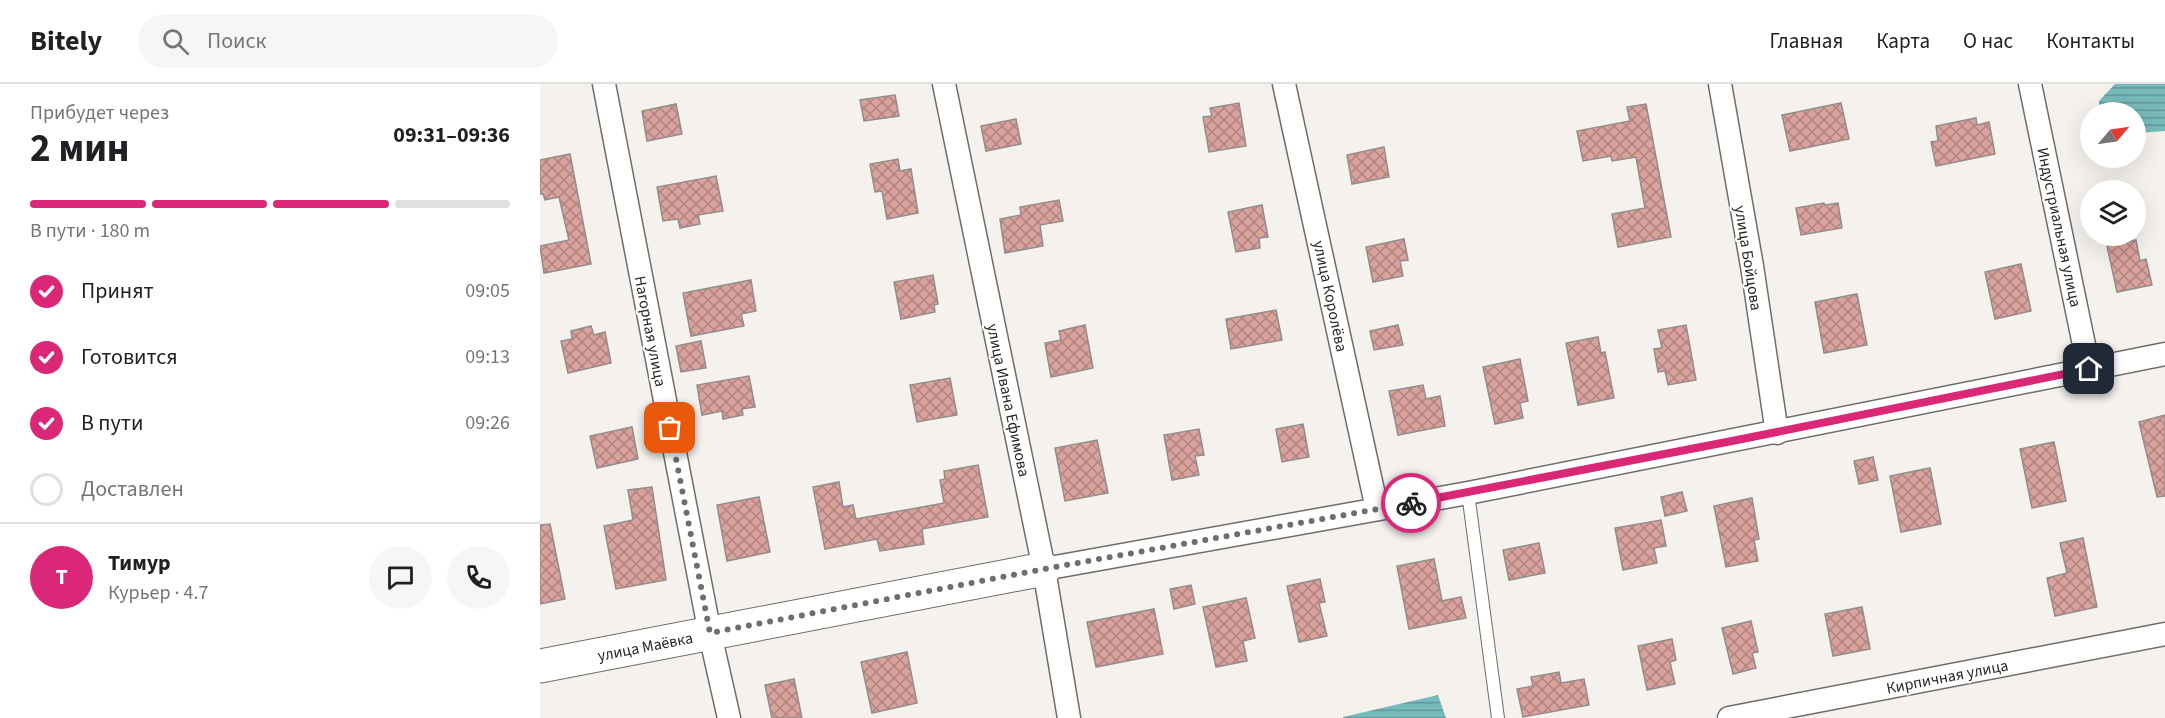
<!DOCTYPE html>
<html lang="ru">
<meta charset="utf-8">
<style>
body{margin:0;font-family:"Source Sans 3",sans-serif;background:#f6f6f6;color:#202124;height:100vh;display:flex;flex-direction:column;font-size:22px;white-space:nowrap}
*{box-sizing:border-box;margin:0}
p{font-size:20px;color:#757577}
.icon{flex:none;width:33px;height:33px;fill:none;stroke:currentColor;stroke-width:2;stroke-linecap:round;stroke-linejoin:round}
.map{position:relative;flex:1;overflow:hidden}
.drawer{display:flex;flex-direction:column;background:#fff;width:540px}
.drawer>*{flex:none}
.needle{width:39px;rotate:61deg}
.controls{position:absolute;left:1540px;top:18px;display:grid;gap:12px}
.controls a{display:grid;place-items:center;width:66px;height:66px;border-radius:50%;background:#fff;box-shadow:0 6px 24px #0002;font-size:30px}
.pin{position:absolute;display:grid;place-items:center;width:51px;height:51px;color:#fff;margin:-26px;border-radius:12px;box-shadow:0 3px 9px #0006}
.courier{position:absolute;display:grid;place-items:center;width:60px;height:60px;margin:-30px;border:4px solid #db2777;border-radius:50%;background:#fff;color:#222;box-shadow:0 2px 8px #0007}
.headline em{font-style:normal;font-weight:700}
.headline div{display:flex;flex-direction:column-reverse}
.headline{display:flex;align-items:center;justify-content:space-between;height:102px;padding:0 30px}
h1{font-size:39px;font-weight:700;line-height:45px}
.bar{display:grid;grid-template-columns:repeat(4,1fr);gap:9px 6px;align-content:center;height:72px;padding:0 30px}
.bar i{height:8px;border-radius:4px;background:#e0e0e0}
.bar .selected{background:#db2777}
.bar p{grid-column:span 4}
.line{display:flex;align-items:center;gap:15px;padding:0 30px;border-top:2px solid #e0e0e0}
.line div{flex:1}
.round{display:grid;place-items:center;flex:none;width:63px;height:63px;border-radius:32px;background:#f6f6f6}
ol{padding:0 30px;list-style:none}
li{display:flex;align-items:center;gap:18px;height:66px}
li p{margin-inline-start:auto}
li .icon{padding:6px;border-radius:50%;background:#db2777;color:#fff;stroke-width:4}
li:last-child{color:#757577}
li i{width:33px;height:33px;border:3px solid #e0e0e0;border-radius:50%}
header{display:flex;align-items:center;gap:36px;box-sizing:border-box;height:84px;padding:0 30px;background:#fff;border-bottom:2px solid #e0e0e0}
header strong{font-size:28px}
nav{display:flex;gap:33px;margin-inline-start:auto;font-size:21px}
.search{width:420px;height:54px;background:#f6f6f6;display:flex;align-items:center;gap:15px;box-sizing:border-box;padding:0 21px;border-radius:33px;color:#757577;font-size:22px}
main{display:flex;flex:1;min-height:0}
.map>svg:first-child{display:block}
</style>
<header>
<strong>Bitely</strong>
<div class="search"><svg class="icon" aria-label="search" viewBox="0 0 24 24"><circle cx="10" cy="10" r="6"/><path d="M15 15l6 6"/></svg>Поиск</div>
<nav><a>Главная</a><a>Карта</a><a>О нас</a><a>Контакты</a></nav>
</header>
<main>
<section class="drawer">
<div class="headline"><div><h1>2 мин</h1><p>Прибудет через</p></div><em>09:31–09:36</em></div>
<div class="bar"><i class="selected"></i><i class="selected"></i><i class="selected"></i><i></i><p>В пути · 180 m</p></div>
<ol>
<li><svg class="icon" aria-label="check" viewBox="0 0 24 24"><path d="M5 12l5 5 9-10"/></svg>Принят<p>09:05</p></li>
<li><svg class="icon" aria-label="check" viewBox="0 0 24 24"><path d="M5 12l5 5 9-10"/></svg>Готовится<p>09:13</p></li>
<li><svg class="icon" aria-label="check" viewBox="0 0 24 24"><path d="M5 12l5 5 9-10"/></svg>В пути<p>09:26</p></li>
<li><i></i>Доставлен</li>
</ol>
<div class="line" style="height:108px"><b class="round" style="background:#db2777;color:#fff">Т</b><div><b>Тимур</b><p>Курьер · 4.7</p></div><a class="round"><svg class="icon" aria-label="chat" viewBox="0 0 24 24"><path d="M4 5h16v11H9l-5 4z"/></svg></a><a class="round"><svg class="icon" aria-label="phone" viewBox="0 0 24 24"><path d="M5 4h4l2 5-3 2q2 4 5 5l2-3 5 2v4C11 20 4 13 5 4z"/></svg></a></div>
</section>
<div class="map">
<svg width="1625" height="634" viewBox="0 0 1625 634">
<defs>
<pattern id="water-rules" width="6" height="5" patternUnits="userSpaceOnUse" patternTransform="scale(1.5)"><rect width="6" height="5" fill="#77babc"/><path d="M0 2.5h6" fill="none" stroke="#629799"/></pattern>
<pattern id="building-cross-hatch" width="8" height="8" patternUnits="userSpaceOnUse" patternTransform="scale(1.5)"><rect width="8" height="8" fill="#daa29c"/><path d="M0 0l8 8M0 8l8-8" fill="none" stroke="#b1847f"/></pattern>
</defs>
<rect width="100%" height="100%" fill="#f5f2ee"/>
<g fill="url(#water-rules)">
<path d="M1575,0H1625V47L1596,49V28H1559V17Z"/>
<path d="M898,611L906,634H803V633Z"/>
</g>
<g fill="url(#building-cross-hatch)" stroke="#928d8c" stroke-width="1.5">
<path d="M355,11L359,32L324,37L320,16Z"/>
<path d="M699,19L706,62L669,68L663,33L672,32L670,24Z"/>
<path d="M1301,19L1309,55L1250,67L1242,31Z"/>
<path d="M136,20L142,50L107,57L102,27Z"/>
<path d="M1106,20L1131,153L1078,163L1072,130L1105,124L1096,73L1072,77L1071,72L1043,77L1037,47L1090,37L1087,23Z"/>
<path d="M1436,34L1437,41L1449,38L1455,70L1396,82L1391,58L1398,57L1396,42Z"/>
<path d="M476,35L481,60L446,67L441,42Z"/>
<path d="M844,63L849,93L812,100L807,71Z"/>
<path d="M30,70L51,180L4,189L0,162L29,156L19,113L5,116L3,110H0V76Z"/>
<path d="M358,75L360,87L371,85L378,129L347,135L342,107L335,108L330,80Z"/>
<path d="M176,92L183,127L158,131L160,140L140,144L138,135L123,137L117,103Z"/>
<path d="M519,116L523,137L500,141L503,162L465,169L460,135L481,131L480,123Z"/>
<path d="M1284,119L1285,121L1298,119L1302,144L1261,151L1256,124Z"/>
<path d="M722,121L728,153L719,154L720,164L696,168L688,128Z"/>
<path d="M864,155L868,176L860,177L863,192L833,198L826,163Z"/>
<path d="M1596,156L1600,177L1606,175L1612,201L1577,208L1567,162Z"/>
<path d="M1481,180L1491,227L1455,235L1445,188Z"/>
<path d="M393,191L398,220L394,221L395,228L361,235L354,198Z"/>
<path d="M211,196L216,227L201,230L204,242L151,252L143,209Z"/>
<path d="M1317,210L1327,261L1284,269L1275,218Z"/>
<path d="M736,226L742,256L691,265L686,235Z"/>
<path d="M545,241L553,284L511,293L505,259L521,256L519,247Z"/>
<path d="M858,241L863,261L834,266L830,247Z"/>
<path d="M1146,241L1156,296L1128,301L1125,287L1118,288L1114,265L1122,264L1118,246Z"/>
<path d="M51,242L54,251L65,248L71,279L28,289L21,257L32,255L31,247Z"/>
<path d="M1058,253L1061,269L1065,268L1074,314L1038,321L1026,259Z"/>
<path d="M161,257L166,284L141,288L136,262Z"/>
<path d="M980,275L988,317L980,319L983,334L955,340L943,283Z"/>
<path d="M209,292L215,323L202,325L203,331L183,335L182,327L162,331L157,301Z"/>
<path d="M410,294L417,331L377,338L370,301Z"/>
<path d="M883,301L886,315L900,312L905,342L858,351L849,307Z"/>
<path d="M1625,331V412L1617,413L1599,338Z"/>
<path d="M763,340L769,373L742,378L736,345Z"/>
<path d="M92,343L98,375L57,384L50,352Z"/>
<path d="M659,345L664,371L655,372L659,391L632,396L624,351Z"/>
<path d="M557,356L568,409L525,417L515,364Z"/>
<path d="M1514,358L1526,417L1492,424L1480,365Z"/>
<path d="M1333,373L1338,396L1319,400L1314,377Z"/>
<path d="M438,381L448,433L382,445L384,460L340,467L337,455L285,465L273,403L299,398L303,423L313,421L316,435L404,419L400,396L405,395L404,387Z"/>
<path d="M1390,384L1401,440L1361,448L1350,392Z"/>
<path d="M112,403L126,496L76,505L64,442L93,436L88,406Z"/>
<path d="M1142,408L1147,427L1125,432L1121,413Z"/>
<path d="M219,413L230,468L187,477L177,421Z"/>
<path d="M1212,414L1219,455L1214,456L1218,477L1186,483L1174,422Z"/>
<path d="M1121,436L1126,462L1114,464L1117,479L1083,486L1075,444Z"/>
<path d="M10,440L25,515L0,520V441Z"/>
<path d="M1543,454L1557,523L1515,532L1507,494L1527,489L1520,459Z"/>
<path d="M999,459L1005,489L969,496L963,466Z"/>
<path d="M894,475L902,517L921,513L926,534L869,545L857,482Z"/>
<path d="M780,495L785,518L779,519L787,552L759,558L747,502Z"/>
<path d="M651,501L655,520L634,525L630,505Z"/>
<path d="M706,514L715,554L703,557L707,577L676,583L663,523Z"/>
<path d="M1322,523L1330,565L1293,572L1285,530Z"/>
<path d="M614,525L623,570L556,583L547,538Z"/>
<path d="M1211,537L1218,568L1212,569L1216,584L1193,590L1182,544Z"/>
<path d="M1132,555L1136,576L1130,578L1135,600L1107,606L1098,562Z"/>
<path d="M367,568L377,619L332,629L321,578Z"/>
<path d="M1019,588L1021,599L1044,595L1049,621L983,633L977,605L993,602L991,593Z"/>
<path d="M254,595L262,634H232L225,601Z"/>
</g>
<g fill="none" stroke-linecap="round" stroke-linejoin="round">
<g stroke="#6f6c69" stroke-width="14">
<path id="lane" d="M928,409L958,634"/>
</g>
<g stroke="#6f6c69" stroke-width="25">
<g id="street">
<path d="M64,0L170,550L189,634"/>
<path d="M404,0L504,485L529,634"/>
<path d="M744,0L837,425"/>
<path d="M1180,0L1212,182L1237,349"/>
<path d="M1490,0L1549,285"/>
<path d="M504,485L928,409L1625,270"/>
<path d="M1189,634L1625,550"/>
</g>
</g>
<g stroke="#6f6c69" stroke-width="35">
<path id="secondary" d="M0,582L504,485"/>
</g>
<use href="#lane" stroke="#fff" stroke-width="12"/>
<use href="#street" stroke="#fff" stroke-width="22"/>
<use href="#secondary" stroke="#fff" stroke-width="33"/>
</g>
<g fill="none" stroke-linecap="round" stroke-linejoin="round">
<path stroke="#706e6c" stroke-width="6" stroke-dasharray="0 10.8" d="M130,344L170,549L504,485L871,419"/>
<path stroke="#db2777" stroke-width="8" d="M871,419L1192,357L1549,285"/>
</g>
<g text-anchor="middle" stroke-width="4.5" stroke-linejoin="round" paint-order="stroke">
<g font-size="16" fill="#292726" stroke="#fff">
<text transform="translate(1520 143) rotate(78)" y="6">Индустриальная улица</text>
<text transform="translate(1209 174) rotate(81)" y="6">улица Бойцова</text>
<text transform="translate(791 212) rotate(78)" y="6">улица Королёва</text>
<text transform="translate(111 247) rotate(79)" y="6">Нагорная улица</text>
<text transform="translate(469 316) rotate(78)" y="6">улица Ивана Ефимова</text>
<text transform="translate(105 562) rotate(-11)" y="6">улица Маёвка</text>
<text transform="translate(1407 592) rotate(-11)" y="6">Кирпичная улица</text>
</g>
</g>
</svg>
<div class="controls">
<a><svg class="needle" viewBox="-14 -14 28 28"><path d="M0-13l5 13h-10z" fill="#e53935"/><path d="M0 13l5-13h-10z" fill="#757577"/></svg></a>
<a><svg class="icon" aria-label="layers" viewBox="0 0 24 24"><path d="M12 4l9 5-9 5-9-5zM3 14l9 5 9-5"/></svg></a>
</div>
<div class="pin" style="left:130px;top:344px;background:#ea580c"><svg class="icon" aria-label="bag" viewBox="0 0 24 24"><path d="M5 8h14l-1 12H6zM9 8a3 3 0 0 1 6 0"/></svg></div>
<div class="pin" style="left:1549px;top:285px;background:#1f2937"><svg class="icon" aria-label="home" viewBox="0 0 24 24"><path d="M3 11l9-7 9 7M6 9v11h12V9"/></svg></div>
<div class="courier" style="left:871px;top:419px"><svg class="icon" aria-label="bike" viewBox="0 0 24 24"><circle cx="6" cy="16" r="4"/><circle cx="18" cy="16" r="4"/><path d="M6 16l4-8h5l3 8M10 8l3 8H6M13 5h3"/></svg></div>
</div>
</main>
